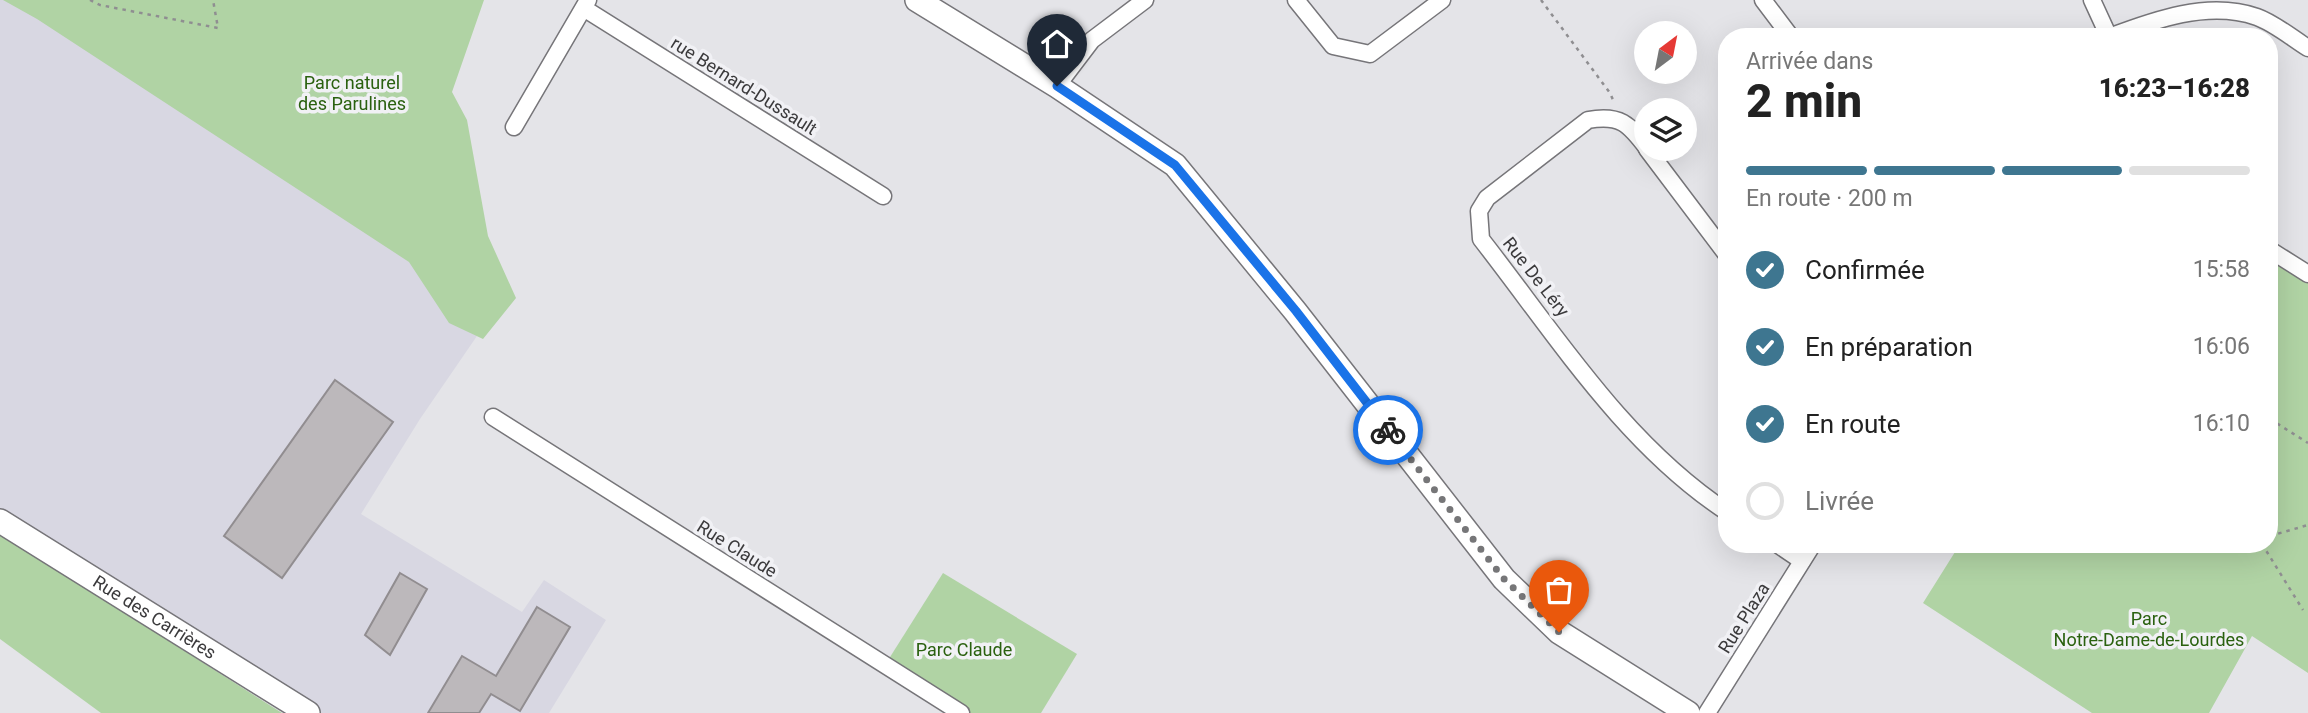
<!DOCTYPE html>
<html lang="fr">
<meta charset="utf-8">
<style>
body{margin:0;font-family:Roboto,sans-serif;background:#f6f6f6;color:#222;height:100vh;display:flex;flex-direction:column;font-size:26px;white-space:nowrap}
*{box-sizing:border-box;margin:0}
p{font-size:23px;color:#767676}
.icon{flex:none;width:38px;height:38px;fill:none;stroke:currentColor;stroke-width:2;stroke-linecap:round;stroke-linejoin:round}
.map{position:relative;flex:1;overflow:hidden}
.details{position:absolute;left:1718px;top:28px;width:560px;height:525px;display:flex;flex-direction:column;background:#fff;border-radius:28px;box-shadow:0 7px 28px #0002}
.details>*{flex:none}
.needle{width:46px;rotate:32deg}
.fabs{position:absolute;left:1634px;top:21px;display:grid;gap:14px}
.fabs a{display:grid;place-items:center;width:63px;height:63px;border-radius:50%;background:#fff;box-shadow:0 7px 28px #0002;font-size:35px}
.pin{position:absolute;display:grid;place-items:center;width:60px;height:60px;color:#fff;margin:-72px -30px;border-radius:50% 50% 50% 0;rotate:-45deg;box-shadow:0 0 7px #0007}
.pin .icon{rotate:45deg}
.courier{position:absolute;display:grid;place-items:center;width:70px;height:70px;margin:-35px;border:5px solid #1a73e8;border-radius:50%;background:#fff;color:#222;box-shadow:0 2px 9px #0007}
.head em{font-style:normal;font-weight:800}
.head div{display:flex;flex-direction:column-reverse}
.head{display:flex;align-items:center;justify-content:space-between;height:119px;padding:0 28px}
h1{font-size:46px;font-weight:800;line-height:52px}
.bar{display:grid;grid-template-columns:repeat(4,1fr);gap:10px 7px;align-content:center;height:84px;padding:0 28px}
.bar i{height:9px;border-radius:5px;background:#e0e0e0}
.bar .selected{background:#3e7690}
.bar p{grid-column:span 4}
ol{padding:0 28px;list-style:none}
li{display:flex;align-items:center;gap:21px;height:77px}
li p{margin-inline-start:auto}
li .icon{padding:7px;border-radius:50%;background:#3e7690;color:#fff;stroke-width:4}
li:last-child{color:#767676}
li i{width:38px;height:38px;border:4px solid #e0e0e0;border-radius:50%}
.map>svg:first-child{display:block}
</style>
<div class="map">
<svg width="2308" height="713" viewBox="0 0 2308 713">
<rect width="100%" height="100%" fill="#e4e4e8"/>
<path fill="#d8d7e2" d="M0,0H19L501,301L420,419L361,514L522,612L544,580L606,620L549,713H310L0,518Z"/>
<g fill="#b0d3a4">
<path d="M3,0H484L452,92L467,120L488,236L516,298L483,339L449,323L409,262L37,19Z"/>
<path d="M2270,256L2308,278V673L2252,636L2209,713H2092L1923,603L1960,544H2270Z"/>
<path d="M0,533L282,713H101L0,639Z"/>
<path d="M943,573L1077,654L1041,713H961L885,665Z"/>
</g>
<g fill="#bcb8bb" stroke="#918d90" stroke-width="2">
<path d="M335,380L393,422L282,578L224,536Z"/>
<path d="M400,573L427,589L390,655L365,635Z"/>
<path d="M537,607L570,627L520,711L491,694L479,713H428L462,656L496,676Z"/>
</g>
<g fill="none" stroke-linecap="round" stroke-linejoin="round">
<g stroke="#767579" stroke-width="19">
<g id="street">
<path d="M1296,0L1333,46L1370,54L1442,0"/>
<path d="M1763,0L1791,37"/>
<path d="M2092,0L2109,37"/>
<path d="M585,9L883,196"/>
<path d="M2109,37C2154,20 2208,0 2257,17C2274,23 2292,38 2308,48"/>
<path d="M1057,86L1092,40L1145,0"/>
<path d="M514,127L588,0"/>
<path d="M1647,148C1629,124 1620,114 1588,120L1487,198L1479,211L1481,239C1556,335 1624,444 1727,512"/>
<path d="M1647,149L1727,255"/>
<path d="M2270,250L2308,274"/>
<path d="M493,417L961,713"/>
<path d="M1777,544L1802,561"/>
<path d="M1707,713L1813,544"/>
</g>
</g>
<g stroke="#767579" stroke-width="26">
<g id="secondary">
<path d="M917,0L1057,86L1175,165L1295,311L1504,579L1559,632L1688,713"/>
<path id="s1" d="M0,521L308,713"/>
</g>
</g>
<g stroke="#8f8e91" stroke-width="2.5" stroke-dasharray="3.5 5" stroke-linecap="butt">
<path d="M90,0L100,5L218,28L213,0"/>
<path d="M1541,0L1610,93L1614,102"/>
<path d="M2270,419L2308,443"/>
<path d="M2270,536L2308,525"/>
<path d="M2262,544L2303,610"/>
</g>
<use href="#street" stroke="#fff" stroke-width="16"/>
<use href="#secondary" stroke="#fff" stroke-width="23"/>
</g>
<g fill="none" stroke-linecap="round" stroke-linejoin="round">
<path stroke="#767678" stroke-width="7" stroke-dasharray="0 12.6" d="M1388,430L1504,579L1559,632"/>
<path stroke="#1a73e8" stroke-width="9" d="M1057,86L1175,165L1296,311L1388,430"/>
</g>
<g text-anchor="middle" stroke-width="7" stroke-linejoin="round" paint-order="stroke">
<g font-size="18" fill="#2a610f" stroke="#f1f1f5">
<text x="352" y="89">Parc naturel<tspan x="352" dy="21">des Parulines</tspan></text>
<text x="2149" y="625">Parc<tspan x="2149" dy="21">Notre-Dame-de-Lourdes</tspan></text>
<text x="964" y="656">Parc Claude</text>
</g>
<g font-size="18" fill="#3b3a3c" stroke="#f1f1f5">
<text transform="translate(744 86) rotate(32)" y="6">rue Bernard-Dussault</text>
<text transform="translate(1536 277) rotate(52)" y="6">Rue De Léry</text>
<text transform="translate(737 549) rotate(32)" y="6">Rue Claude</text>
<text dy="6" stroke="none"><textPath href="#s1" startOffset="182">Rue des Carrières</textPath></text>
<text transform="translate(1744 618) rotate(-58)" y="6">Rue Plaza</text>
</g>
</g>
</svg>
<div class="fabs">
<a><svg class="needle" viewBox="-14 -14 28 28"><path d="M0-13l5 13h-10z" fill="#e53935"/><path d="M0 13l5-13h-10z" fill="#767676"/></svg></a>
<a><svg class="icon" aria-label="layers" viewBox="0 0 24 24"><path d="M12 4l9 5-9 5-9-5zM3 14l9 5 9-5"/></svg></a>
</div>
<div class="pin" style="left:1559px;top:632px;background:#ea580c"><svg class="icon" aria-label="bag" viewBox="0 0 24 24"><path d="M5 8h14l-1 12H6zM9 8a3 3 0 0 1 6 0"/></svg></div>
<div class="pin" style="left:1057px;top:86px;background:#1f2937"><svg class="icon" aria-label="home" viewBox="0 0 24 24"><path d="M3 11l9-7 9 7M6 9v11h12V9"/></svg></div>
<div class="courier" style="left:1388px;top:430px"><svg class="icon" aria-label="bike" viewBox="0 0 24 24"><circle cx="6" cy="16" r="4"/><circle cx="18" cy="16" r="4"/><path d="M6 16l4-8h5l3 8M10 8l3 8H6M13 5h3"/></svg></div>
<section class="details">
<div class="head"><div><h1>2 min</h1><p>Arrivée dans</p></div><em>16:23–16:28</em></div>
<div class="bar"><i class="selected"></i><i class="selected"></i><i class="selected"></i><i></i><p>En route · 200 m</p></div>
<ol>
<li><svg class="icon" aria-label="check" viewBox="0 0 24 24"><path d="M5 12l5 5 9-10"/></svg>Confirmée<p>15:58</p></li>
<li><svg class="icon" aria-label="check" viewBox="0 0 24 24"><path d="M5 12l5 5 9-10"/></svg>En préparation<p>16:06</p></li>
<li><svg class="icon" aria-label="check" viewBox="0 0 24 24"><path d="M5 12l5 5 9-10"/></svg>En route<p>16:10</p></li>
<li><i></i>Livrée</li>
</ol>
</section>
</div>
